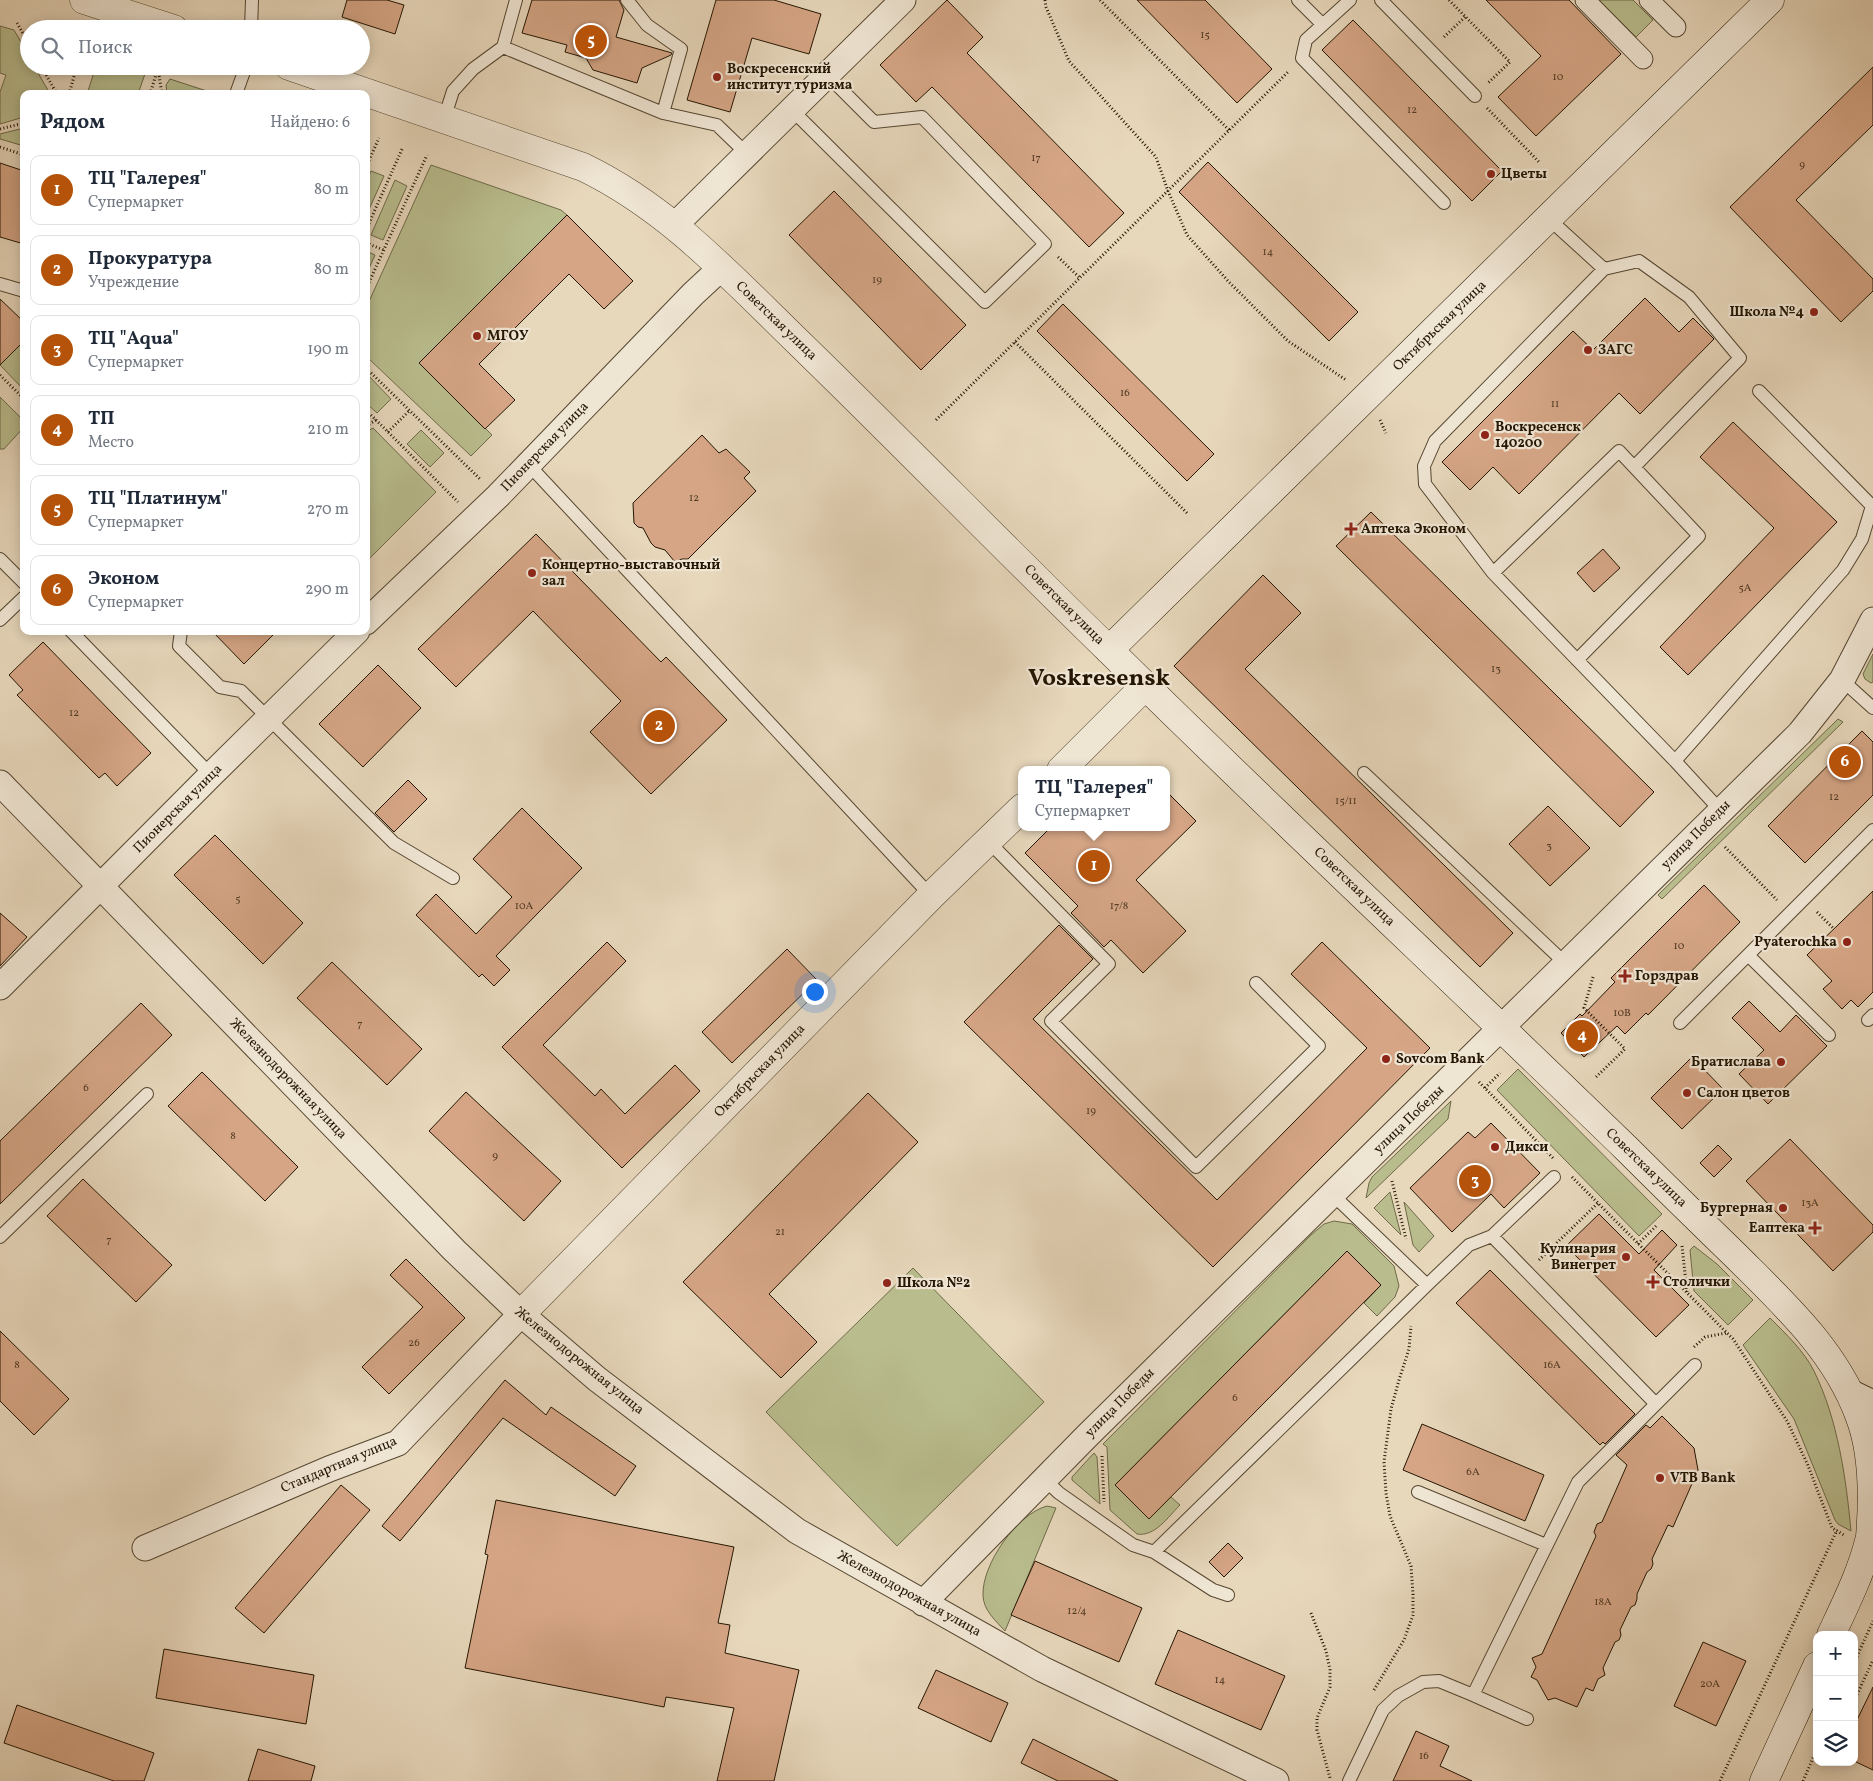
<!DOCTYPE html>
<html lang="ru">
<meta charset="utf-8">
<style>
body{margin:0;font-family:Vollkorn,serif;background:#f2f2f3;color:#1f2937}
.controls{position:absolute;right:15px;bottom:15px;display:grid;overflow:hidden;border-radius:10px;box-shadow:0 2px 12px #0003}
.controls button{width:45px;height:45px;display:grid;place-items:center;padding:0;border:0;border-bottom:1px solid #e0e1e3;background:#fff;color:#1f2937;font:25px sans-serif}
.you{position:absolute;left:814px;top:991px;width:18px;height:18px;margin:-12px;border:4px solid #fff;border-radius:50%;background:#1a73e8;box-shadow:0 0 0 8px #1a73e833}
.badge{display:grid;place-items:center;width:32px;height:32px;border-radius:50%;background:#b45309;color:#fff;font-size:16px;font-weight:700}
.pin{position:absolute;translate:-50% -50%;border:2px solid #fff;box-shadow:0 1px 5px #0006}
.popup{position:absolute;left:1018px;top:766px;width:152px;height:65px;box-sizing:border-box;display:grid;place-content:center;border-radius:10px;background:#fff;filter:drop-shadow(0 1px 4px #0005);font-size:16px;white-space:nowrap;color:#747a83}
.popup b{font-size:19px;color:#1f2937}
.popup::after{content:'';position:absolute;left:50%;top:100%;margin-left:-10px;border:10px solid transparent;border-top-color:#fff}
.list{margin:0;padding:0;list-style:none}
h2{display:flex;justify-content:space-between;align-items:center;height:65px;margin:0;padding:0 20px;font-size:21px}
h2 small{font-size:16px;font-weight:400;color:#747a83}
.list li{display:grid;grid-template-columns:32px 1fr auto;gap:15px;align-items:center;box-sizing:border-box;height:70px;margin:0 10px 10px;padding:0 10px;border:1px solid #e0e1e3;border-radius:10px}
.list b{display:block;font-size:19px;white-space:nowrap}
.list p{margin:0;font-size:16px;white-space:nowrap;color:#747a83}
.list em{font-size:16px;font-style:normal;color:#747a83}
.icon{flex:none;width:28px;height:28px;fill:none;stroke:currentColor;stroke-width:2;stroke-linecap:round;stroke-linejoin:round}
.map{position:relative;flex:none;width:1873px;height:1781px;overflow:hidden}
.search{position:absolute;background:#fff;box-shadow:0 2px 12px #0003;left:20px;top:20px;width:350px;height:55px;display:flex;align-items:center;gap:12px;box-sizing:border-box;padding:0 18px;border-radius:28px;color:#747a83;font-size:19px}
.panel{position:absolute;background:#fff;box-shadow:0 2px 12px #0003;left:20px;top:90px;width:350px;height:545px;border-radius:10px}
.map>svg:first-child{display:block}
.green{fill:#b9bd8e;stroke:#6e6a48}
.building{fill:#d5a585;stroke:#241602}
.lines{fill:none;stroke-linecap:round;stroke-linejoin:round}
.service-casing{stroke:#554630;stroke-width:14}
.pedestrian-casing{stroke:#554630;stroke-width:21}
.minor-casing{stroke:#554630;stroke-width:27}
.tertiary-casing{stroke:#554630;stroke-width:29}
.secondary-casing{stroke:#241602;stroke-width:29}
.path{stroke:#241602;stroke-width:3;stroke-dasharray:1 2.5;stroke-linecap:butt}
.service{stroke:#efe5d3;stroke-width:12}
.pedestrian{stroke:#efe5d3;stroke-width:19}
.minor{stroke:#efe5d3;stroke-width:25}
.tertiary{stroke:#efe5d3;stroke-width:28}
.secondary{stroke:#efe5d3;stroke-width:28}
.poi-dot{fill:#8f2418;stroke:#efe5d3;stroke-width:2}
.labels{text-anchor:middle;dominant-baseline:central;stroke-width:4.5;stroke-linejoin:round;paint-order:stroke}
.number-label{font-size:11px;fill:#503a23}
.poi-label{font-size:14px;font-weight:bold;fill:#241602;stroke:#efe5d3;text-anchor:start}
.street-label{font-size:14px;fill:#241602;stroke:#efe5d3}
.town-label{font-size:24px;font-weight:bold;fill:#241602;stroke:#efe5d3}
</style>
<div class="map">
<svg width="1873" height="1781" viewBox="0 0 1873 1781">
<rect width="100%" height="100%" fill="#e7d7bb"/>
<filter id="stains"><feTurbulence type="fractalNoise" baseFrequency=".004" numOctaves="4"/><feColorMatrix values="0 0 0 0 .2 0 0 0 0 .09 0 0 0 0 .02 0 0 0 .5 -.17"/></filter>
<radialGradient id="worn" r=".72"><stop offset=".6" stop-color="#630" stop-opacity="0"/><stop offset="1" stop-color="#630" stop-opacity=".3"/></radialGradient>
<!-- green -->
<path class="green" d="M1599 0H1633L1653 20 1636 37Z
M0 26 14 30 29 56V66H34L49 92 48 94H24V117L0 124V92L6 75 0 73Z
M96 66H130L146 71 138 94H87Z
M170 79 216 94H167L166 85Z
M24 128V146L0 139V134Z
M431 165 561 210 567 215 420 363 492 435 471 456 367 357C371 340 366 325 366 308Z
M371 171 384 176 366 216V182Z
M395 180 407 186 383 240 371 235Z
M366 251 375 255 366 275Z
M24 341V390L0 365Z
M369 376 391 399 377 413 366 403V379Z
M0 397 24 421V427L4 449H0Z
M373 428 436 492 366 562V432Z
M421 430 444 453 430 467 407 444Z
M1873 654V682L1871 683 1865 679 1863 674Z
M1838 719 1843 722 1662 899 1658 895Z
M1518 1069 1662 1214 1639 1236 1497 1090Z
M1451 1101 1448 1119 1366 1198 1369 1183 1372 1177Z
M1390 1192 1401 1235 1374 1208Z
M1404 1202 1434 1236 1419 1252 1413 1245Z
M1334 1221 1352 1224 1394 1266 1399 1286 1395 1297 1377 1316 1364 1303 1381 1285 1347 1251 1115 1485 1149 1519 1171 1497 1180 1505C1168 1517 1155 1537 1137 1534L1110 1510 1107 1447 1103 1444 1311 1235 1324 1224Z
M1694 1246 1717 1264 1753 1300 1728 1325 1694 1291 1690 1250Z
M913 1268 1044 1402 897 1546 766 1412Z
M1770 1318C1786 1334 1804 1351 1814 1371 1838 1420 1846 1478 1851 1531L1838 1524 1835 1520 1794 1419 1743 1345Z
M1094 1453 1097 1457 1100 1504 1072 1480V1477Z
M1047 1506 1056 1508 1005 1631C996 1621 983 1610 983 1595 982 1564 1017 1514 1047 1506Z"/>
<!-- building -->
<path class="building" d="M347 0H387L404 5 395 34 342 17Z
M532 0H619L624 10 616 37 672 53 671 55 642 68 637 83 593 70 586 58 565 52 567 45 522 33Z
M716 0H774L821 14 809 54 752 38 730 112 687 100Z
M947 0 983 37 967 53 1124 213 1089 247 932 87 916 102 880 65Z
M1137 0H1205L1272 69 1237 103Z
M1486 0H1569L1621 54 1536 136 1498 97 1541 56Z
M1353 20 1502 171 1472 201 1322 50Z
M1873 67V125L1796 200 1873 279V291L1841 322 1730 207Z
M1208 162 1358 312 1329 341 1179 192Z
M0 163 24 171V244L0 237Z
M834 191 966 325 921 370 789 235Z
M567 215 633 281 604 309 569 274 479 364 515 400 485 429 419 363Z
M1645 298 1679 332 1693 318 1714 339 1640 414 1619 393 1519 494 1493 467 1470 490 1442 462 1573 331 1593 350Z
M0 299 24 322V341L0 365Z
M1063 304 1214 454 1187 481 1037 331Z
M1733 422 1837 522 1688 675 1660 647 1774 528 1700 457Z
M702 435 719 453 726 449 750 472 744 478 756 491 688 559H682L675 562 665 550 655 547 651 543 643 528 638 527 634 523 633 503Z
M1371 512 1654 792 1620 827 1336 546Z
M536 534 661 662 666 657 727 720 651 794 590 732 621 701 533 611 456 687 418 649Z
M1603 549 1620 568 1594 592 1577 573Z
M1263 575 1301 613 1245 669 1513 933 1480 967 1174 666Z
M212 631H277L244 664Z
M43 642 151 753 117 786 105 773 99 778 17 695 23 690 9 675Z
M378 665 421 708 363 767 319 724Z
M1862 731 1873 742V795L1805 863 1768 826Z
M408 780 427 799 394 832 375 813Z
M1166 791 1196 821 1136 880 1186 931 1143 973 1111 940 1104 947 1071 913 1078 906 1025 853 1051 827H1166Z
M1548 806 1590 848 1550 886 1509 844Z
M522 808 582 868 496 956 510 970 494 986 482 974 479 977 416 915 436 894 476 934 512 897 473 859Z
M215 835 303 923 263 964 174 875Z
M1704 885 1740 922 1648 1015 1646 1013 1625 1034 1617 1026 1584 1057 1561 1033 1580 1014 1582 1016 1615 982 1611 978Z
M1873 891V992L1858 1007 1851 1000 1842 1009 1823 989 1832 981 1807 955Z
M0 913 27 937 0 966Z
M1059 925 1093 959 1033 1019 1217 1200 1367 1048 1291 974 1322 942 1430 1048 1213 1267 964 1022Z
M607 942 626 961 543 1045 595 1096 601 1089 625 1114 675 1065 700 1091 622 1168 502 1047Z
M787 949 817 980 732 1063 702 1032Z
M332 962 422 1049 387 1085 297 998Z
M1749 1001 1780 1032 1796 1015 1827 1046 1768 1104 1739 1074 1764 1050 1732 1018Z
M141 1003 172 1035 0 1204V1141Z
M1692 1057 1723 1089 1682 1129 1651 1098Z
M202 1072 298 1167 265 1201 168 1106Z
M466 1092 561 1181 524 1221 429 1131Z
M868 1093 918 1142 769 1294 817 1342 781 1378 683 1282Z
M1491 1123 1540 1173 1504 1208 1491 1194 1452 1232 1410 1188 1468 1132 1475 1138Z
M1790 1139 1873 1225V1232L1833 1271 1746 1181Z
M1718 1145 1732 1159 1714 1177 1700 1163Z
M83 1179 172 1265 136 1302 47 1216Z
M1599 1214 1639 1254 1662 1230 1677 1245 1654 1270 1689 1305 1656 1337 1566 1246Z
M1347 1251 1381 1285 1149 1519 1115 1485Z
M406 1259 465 1318 389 1394 362 1367 423 1307 390 1275Z
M1490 1270 1635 1414 1605 1444 1603 1442 1600 1445 1456 1303Z
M0 1331 69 1399 34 1435 0 1401Z
M505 1380 546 1415 551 1407 636 1466 615 1496 503 1418 400 1541 382 1526Z
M1662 1416 1694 1448 1698 1470 1673 1527 1668 1525 1652 1559 1653 1564 1651 1569 1647 1572 1637 1594V1599L1635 1605 1631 1607 1620 1630 1621 1635 1619 1640 1615 1642 1603 1668 1605 1675 1598 1679 1593 1691 1586 1688 1577 1707 1555 1698 1548 1700 1537 1680 1531 1677 1536 1667 1532 1658 1542 1654 1596 1536 1594 1532 1597 1524 1602 1522 1627 1465 1616 1455 1646 1425 1650 1428Z
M1422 1424 1544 1475 1525 1521 1403 1470Z
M341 1485 370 1510 264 1633 235 1608Z
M496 1500 734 1547 718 1623 730 1625 725 1653 799 1670 774 1781H717L734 1708 666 1697 664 1707 465 1668 488 1555 485 1554Z
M1228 1543 1243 1558 1224 1577 1209 1562Z
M1035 1561 1142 1608 1119 1662 1011 1615Z
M1178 1630 1285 1676 1261 1730 1155 1684Z
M1703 1642 1746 1661 1716 1726 1674 1706Z
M164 1649 314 1675 306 1724 156 1698Z
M936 1670 1008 1703 991 1742 918 1708Z
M1873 1687V1770L1854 1761V1726Z
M17 1705 154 1753 144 1781H114L4 1743Z
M1416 1731 1449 1746 1440 1766 1472 1781H1393Z
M1033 1739 1118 1781H1058L1021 1763Z
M258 1749 315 1766 311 1781H248Z"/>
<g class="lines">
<defs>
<path id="service" d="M627 0 647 25 681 49 663 113
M1298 0 1322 24
M1350 0 1306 40 1302 58 1444 203
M1381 0 1475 96
M251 29 252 0
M503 47 516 0
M236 94 246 66
M792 110 985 302 1045 244 922 117 874 122 827 75
M444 119 453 91 473 69 503 47 663 113 717 125 747 154
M1549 219 1604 269
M0 284 24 291
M528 464 931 896
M1634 467 1740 358 1689 297 1639 261 1604 269 1435 441 1424 466 1425 484 1493 573 1675 761 1721 811
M0 559 24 583
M1493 573 1619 451 1699 536 1577 660
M0 620 24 597
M71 631 211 775
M181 631 179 646 220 687 241 691 394 843 453 878
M1842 680 1873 708
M1675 761 1843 570 1862 539 1872 506 1759 391
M1364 773 1566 964
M988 841 1109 964 1051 1021 1196 1167 1319 1046 1256 983
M1748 955 1829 1035
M1868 1020 1873 1015
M1680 1023 1873 830
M1492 1236 1554 1177
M0 1237 147 1094
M1427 1285 1469 1245 1492 1236 1655 1403
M1045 1480 1059 1493 1133 1545 1154 1552 1427 1285 1332 1194
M1418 1492 1546 1545
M1154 1552 1213 1590 1228 1595
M1473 1695 1527 1719
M1349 1781 1383 1710 1398 1696 1423 1682 1439 1681 1473 1695 1578 1482 1695 1365"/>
<path id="pedestrian" d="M1585 0 1643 59
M1649 0 1676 27"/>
<path id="minor" d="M675 225 903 0
M366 622 498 496 693 294 721 268
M0 783 455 1251 521 1314 597 1379 797 1531 1042 1669 1276 1781
M0 987 211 775 357 631
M1850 1392 1873 1403
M145 1548 329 1469 398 1443 521 1314
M923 1603 1087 1436 1800 733 1842 680 1873 620"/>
<path id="tertiary" d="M84 0 174 29
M289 66 583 167C668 208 729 275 796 340 901 442 1004 548 1109 650
M1061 770 1145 686
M521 1314 931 896 1022 808"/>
<path id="secondary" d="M1770 0 1109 650C1280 819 1456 983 1628 1150 1664 1186 1700 1221 1736 1256 1783 1303 1835 1350 1859 1415 1873 1450 1873 1500 1870 1537 1862 1571 1846 1603 1831 1635
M1764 1781 1817 1666"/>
</defs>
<!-- service casing -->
<use href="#service" class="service-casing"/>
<!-- pedestrian casing -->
<use href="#pedestrian" class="pedestrian-casing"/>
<!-- minor casing -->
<use href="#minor" class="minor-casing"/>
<!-- tertiary casing -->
<use href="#tertiary" class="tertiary-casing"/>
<!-- secondary casing -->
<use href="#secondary" class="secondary-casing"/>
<!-- path -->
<path class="path" d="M1045 0 1046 7 1069 61 1156 157 1168 191 1187 235 1228 281 1288 341 1346 380
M1100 0 1229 130
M1449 0 1510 62 1488 83
M17 23 29 44
M1444 37 1465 17
M41 66 57 94
M158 69 162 94
M69 94 77 66
M150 94 158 68
M1487 108 1539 162
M0 129 24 123
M0 147 24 155
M366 167 379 138
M366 230 403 147
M366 243 384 250
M1058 257 1080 278
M366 289 427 155
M1015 342 1188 514
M366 368 481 480
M0 375 24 399
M366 410 458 502
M936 420 1289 71
M1380 420 1386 433
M366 426 376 420
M388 432 410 410
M1725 847 1777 900
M1817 912 1834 929
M1593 977 1584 1008 1625 1049 1596 1077
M1479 1082 1554 1159
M1485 1088 1500 1073
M1572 1177 1733 1339 1787 1421 1807 1463 1832 1528 1844 1535
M1392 1181 1406 1239
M1638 1244 1656 1226
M1682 1246 1687 1292
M1539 1260 1598 1203
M1694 1347 1705 1337 1726 1333
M1102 1456 1104 1502
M1311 1613 1326 1651 1330 1670V1687L1317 1718V1730L1330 1778
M1854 1663 1873 1621
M1374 1690 1404 1640 1413 1615V1594L1411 1566 1390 1516 1386 1493 1384 1462 1391 1409 1399 1380 1409 1349 1411 1326
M1854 1701 1873 1660
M1720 1781 1837 1530
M1803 1781 1817 1749"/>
<!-- service -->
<use href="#service" class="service"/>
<!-- pedestrian -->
<use href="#pedestrian" class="pedestrian"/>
<!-- minor -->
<use href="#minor" class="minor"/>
<!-- tertiary -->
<use href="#tertiary" class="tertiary"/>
<!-- secondary -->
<use href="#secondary" class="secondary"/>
</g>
<!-- markers -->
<g class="poi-dot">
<circle cx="717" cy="77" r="5"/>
<circle cx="1491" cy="174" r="5"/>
<circle cx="1814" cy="312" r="5"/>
<circle cx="477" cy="336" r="5"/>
<circle cx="1588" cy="350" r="5"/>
<circle cx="1485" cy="435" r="5"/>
<path d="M1348.5 521.5h5v5h5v5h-5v5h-5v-5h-5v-5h5z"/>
<circle cx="532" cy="573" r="5"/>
<circle cx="1847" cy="942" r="5"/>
<path d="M1622.5 968.5h5v5h5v5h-5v5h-5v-5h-5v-5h5z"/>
<circle cx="1386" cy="1059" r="5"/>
<circle cx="1781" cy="1062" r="5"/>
<circle cx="1687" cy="1093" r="5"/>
<circle cx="1495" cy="1147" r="5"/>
<circle cx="1783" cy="1208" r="5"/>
<path d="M1812.5 1220.5h5v5h5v5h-5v5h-5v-5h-5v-5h5z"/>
<circle cx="1626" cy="1257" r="5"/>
<path d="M1650.5 1274.5h5v5h5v5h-5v5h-5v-5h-5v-5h5z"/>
<circle cx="887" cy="1283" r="5"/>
<circle cx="1660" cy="1478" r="5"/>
</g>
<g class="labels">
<!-- number labels -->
<g class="number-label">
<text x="1205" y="35">15</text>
<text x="1558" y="77">10</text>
<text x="1412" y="110">12</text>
<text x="1036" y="158">17</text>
<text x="1802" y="165">9</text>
<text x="1268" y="252">14</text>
<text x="877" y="280">19</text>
<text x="1125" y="393">16</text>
<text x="1555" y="404">11</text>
<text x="694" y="498">12</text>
<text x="1745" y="588">5А</text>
<text x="1496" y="669">13</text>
<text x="74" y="713">12</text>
<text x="1834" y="797">12</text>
<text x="1346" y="801">15/11</text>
<text x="1549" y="846">3</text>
<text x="238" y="899">5</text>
<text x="524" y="906">10А</text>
<text x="1119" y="906">17/8</text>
<text x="1679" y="946">10</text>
<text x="1622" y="1013">10В</text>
<text x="360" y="1024">7</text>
<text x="86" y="1088">6</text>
<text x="1091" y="1111">19</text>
<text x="233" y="1136">8</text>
<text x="495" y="1156">9</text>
<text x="1810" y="1203">13А</text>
<text x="780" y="1232">21</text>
<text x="109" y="1240">7</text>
<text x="414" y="1343">26</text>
<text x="17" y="1365">8</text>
<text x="1552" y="1365">16А</text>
<text x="1235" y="1398">6</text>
<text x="1473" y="1472">6А</text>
<text x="1603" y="1602">18А</text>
<text x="1077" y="1611">12/4</text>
<text x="1220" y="1680">14</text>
<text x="1710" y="1684">20А</text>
<text x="1424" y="1756">16</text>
</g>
<!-- poi labels -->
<g class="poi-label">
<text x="727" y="69">Воскресенский<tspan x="727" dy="16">институт туризма</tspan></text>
<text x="1501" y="174">Цветы</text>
<text x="1804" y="312" text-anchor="end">Школа №4</text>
<text x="487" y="336">МГОУ</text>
<text x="1598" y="350">ЗАГС</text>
<text x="1495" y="427">Воскресенск<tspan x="1495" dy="16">140200</tspan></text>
<text x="1361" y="529">Аптека Эконом</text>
<text x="542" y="565">Концертно-выставочный<tspan x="542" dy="16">зал</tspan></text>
<text x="1837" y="942" text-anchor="end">Pyaterochka</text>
<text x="1635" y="976">Горздрав</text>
<text x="1396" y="1059">Sovcom Bank</text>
<text x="1771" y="1062" text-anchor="end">Братислава</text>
<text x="1697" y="1093">Салон цветов</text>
<text x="1505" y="1147">Дикси</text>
<text x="1773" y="1208" text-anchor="end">Бургерная</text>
<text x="1805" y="1228" text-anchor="end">Еаптека</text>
<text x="1616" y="1249" text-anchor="end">Кулинария<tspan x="1616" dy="16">Винегрет</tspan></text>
<text x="1663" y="1282">Столички</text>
<text x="897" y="1283">Школа №2</text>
<text x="1670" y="1478">VTB Bank</text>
</g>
<!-- street labels -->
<g class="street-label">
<text transform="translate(776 321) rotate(44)">Советская улица</text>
<text transform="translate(1440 326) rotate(-44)">Октябрьская улица</text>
<text transform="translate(545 447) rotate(-46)">Пионерская улица</text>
<text transform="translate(1064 605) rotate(45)">Советская улица</text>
<text transform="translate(178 809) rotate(-45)">Пионерская улица</text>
<text transform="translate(1696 835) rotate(-45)">улица Победы</text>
<text transform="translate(1354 887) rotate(44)">Советская улица</text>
<text transform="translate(760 1071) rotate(-46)">Октябрьская улица</text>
<text transform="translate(288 1079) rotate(46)">Железнодорожная улица</text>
<text transform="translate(1409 1120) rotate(-44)">улица Победы</text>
<text transform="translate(1646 1168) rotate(44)">Советская улица</text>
<text transform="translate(579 1361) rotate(39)">Железнодорожная улица</text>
<text transform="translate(1120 1403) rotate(-45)">улица Победы</text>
<text transform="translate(339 1465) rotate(-23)">Стандартная улица</text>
<text transform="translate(909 1594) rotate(29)">Железнодорожная улица</text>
</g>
<!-- town labels -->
<g class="town-label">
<text x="1099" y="679">Voskresensk</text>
</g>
</g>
<rect width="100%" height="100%" filter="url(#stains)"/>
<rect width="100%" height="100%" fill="url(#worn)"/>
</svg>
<div class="controls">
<button>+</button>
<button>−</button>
<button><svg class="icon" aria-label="layers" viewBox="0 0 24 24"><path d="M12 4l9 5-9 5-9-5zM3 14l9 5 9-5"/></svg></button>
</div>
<div class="you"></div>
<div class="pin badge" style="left:1094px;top:866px">1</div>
<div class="popup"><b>ТЦ &quot;Галерея&quot;</b>Супермаркет</div>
<div class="pin badge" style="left:659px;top:726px">2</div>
<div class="pin badge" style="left:1475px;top:1181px">3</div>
<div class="pin badge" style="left:1582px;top:1036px">4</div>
<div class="pin badge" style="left:591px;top:41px">5</div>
<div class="pin badge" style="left:1845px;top:762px">6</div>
<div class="search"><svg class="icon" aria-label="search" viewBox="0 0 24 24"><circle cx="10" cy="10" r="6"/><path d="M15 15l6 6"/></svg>Поиск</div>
<section class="panel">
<h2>Рядом<small>Найдено: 6</small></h2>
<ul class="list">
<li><span class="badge">1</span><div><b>ТЦ &quot;Галерея&quot;</b><p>Супермаркет</p></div><em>80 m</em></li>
<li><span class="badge">2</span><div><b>Прокуратура</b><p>Учреждение</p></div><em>80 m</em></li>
<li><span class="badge">3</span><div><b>ТЦ &quot;Aqua&quot;</b><p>Супермаркет</p></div><em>190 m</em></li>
<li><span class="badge">4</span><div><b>ТП</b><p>Место</p></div><em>210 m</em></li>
<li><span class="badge">5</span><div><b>ТЦ &quot;Платинум&quot;</b><p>Супермаркет</p></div><em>270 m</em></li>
<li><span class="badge">6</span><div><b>Эконом</b><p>Супермаркет</p></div><em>290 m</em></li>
</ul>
</section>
</div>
